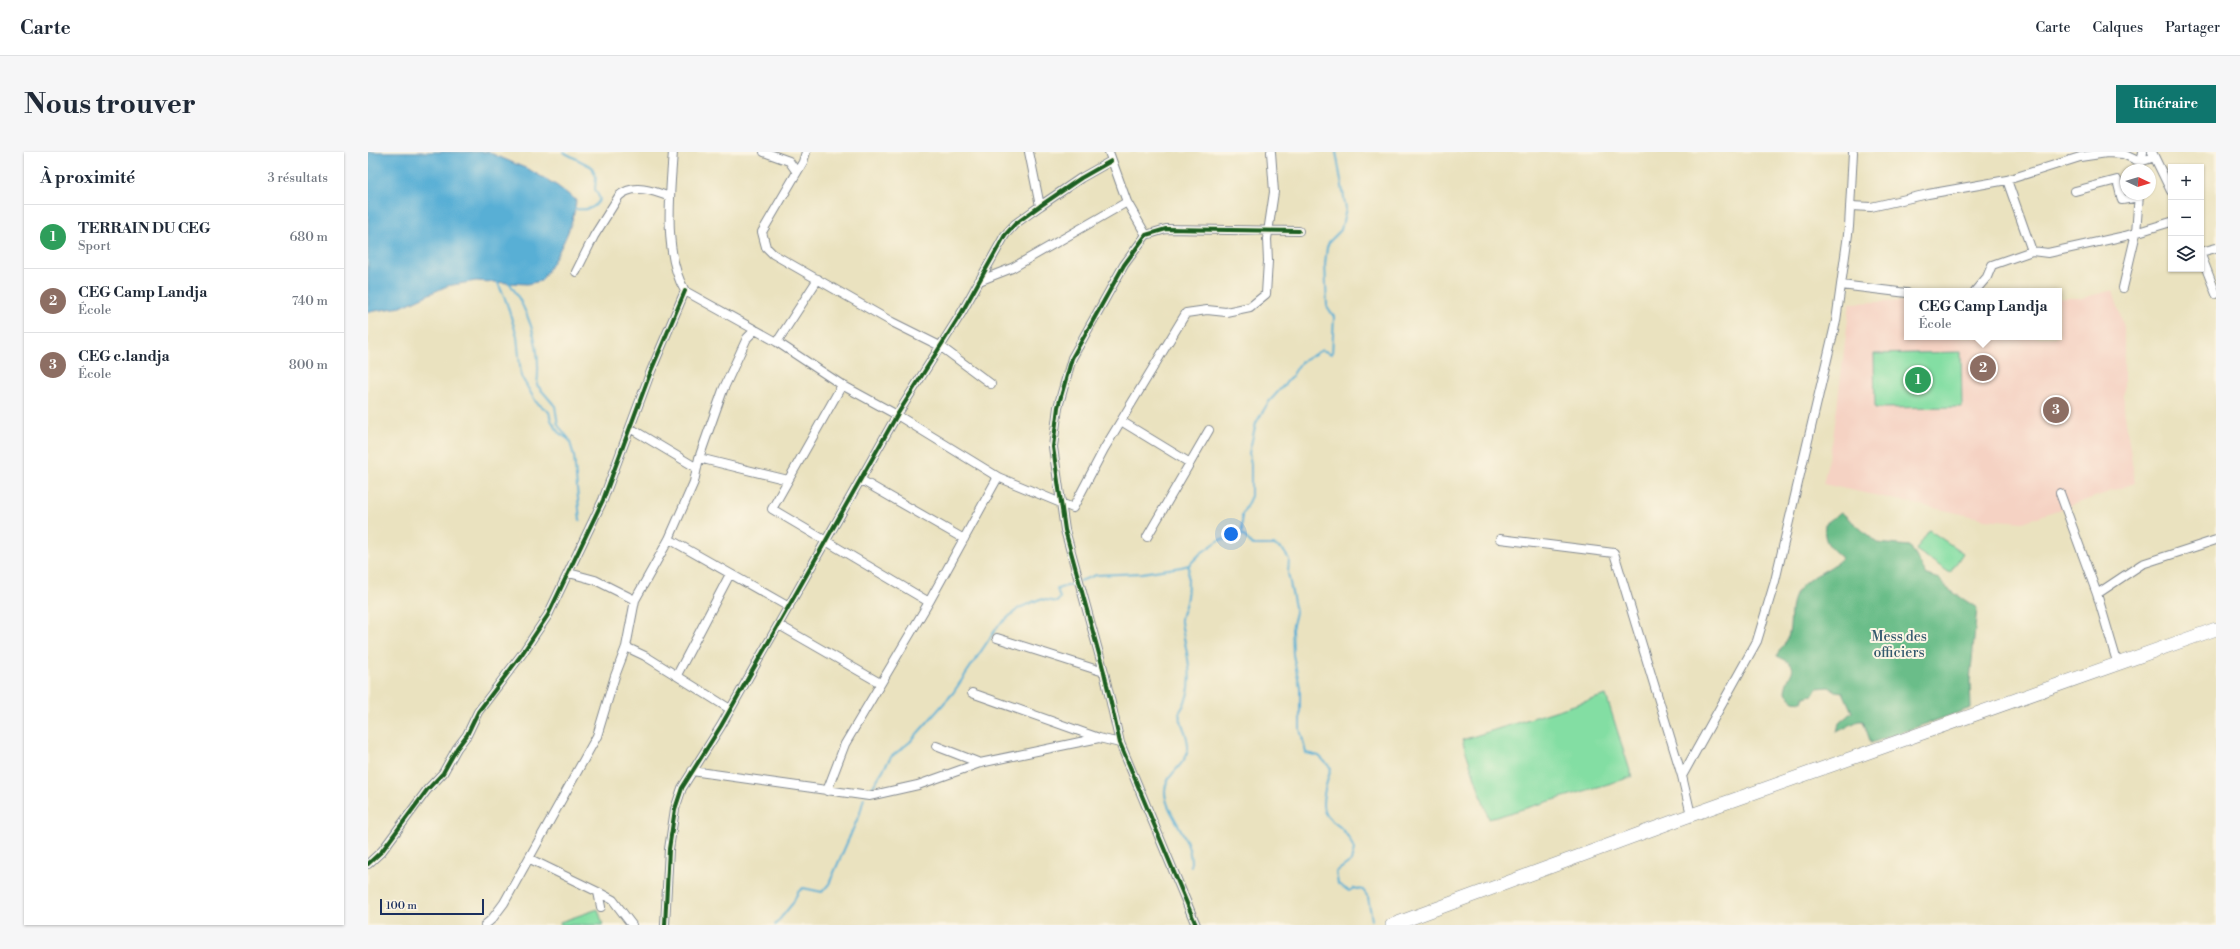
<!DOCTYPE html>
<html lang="fr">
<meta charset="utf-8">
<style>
body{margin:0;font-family:"Libre Bodoni",serif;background:#f6f6f7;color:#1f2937}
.controls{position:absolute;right:12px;top:12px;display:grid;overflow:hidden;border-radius:0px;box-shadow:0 1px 3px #0004}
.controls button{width:36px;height:36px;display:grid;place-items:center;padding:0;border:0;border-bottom:1px solid #e0e1e3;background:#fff;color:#1f2937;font:20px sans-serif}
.compass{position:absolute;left:1752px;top:12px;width:36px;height:36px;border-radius:50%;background:#fff;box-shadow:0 1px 3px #0004;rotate:94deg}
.scale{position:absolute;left:12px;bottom:10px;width:104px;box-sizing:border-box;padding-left:4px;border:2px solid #1b2f5e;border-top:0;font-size:11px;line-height:14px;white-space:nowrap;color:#1b2f5e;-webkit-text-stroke:3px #fcf5e5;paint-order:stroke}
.you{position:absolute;left:863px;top:382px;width:14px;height:14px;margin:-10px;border:3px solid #fff;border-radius:50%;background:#1a73e8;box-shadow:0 0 0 6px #1a73e833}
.badge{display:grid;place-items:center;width:26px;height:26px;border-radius:50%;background:#0f766e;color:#fff;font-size:13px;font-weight:700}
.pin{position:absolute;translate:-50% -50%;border:2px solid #fff;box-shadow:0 1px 4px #0006}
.popup{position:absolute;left:1536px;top:136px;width:158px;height:52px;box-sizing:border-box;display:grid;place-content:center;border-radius:0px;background:#fff;filter:drop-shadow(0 1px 3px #0005);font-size:13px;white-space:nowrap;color:#747a83}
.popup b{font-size:15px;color:#1f2937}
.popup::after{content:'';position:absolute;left:50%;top:100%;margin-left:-8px;border:8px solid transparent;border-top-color:#fff}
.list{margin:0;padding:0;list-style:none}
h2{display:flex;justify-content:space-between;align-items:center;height:52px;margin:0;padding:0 16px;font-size:17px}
h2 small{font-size:13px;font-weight:400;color:#747a83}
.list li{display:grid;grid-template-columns:26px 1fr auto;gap:12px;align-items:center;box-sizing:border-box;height:64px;padding:0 16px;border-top:1px solid #e0e1e3}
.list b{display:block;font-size:15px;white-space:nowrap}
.list p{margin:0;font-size:13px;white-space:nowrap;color:#747a83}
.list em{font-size:13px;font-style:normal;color:#747a83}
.icon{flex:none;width:22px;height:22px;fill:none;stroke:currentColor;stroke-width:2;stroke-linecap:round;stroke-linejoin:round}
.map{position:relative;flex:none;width:1848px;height:773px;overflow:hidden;border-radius:0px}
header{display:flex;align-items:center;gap:24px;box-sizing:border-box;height:56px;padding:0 20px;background:#fff;border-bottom:1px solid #e0e1e3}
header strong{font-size:19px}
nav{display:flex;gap:22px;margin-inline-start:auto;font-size:14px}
.intro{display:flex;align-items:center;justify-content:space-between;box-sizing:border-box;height:96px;padding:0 24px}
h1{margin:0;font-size:28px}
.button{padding:10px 18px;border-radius:0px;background:#0f766e;color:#fff;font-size:14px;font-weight:700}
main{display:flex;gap:24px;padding:0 24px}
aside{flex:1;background:#fff;border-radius:0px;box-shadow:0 1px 3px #0004}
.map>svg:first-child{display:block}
.built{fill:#f5d2c3}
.green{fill:#83dea3;stroke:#4f8680}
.forest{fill:#6abd89;stroke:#427674}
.water{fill:#59afd5;stroke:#3a6f9a}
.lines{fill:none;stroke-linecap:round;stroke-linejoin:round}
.stream{stroke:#59afd5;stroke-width:2}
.minor-casing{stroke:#82888e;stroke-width:10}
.trunk-casing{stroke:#82888e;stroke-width:14}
.minor{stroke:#fff;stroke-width:8}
.trunk{stroke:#fff;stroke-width:13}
.cycleway-casing{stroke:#fcf5e5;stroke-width:6}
.cycleway{stroke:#1b5e20;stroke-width:4}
.labels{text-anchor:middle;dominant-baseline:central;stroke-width:4;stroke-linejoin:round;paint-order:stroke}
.park-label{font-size:14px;fill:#355b6f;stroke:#fcf5e5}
</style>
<header>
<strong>Carte</strong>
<nav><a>Carte</a><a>Calques</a><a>Partager</a></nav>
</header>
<div class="intro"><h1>Nous trouver</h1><a class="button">Itinéraire</a></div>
<main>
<aside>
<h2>À proximité<small>3 résultats</small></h2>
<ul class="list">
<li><span class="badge" style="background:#2e9e5b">1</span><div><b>TERRAIN DU CEG</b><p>Sport</p></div><em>680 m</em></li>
<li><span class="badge" style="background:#8d6e63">2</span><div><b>CEG Camp Landja</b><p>École</p></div><em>740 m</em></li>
<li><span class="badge" style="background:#8d6e63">3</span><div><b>CEG c.landja</b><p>École</p></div><em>800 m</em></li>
</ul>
</aside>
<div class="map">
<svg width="1848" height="773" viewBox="0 0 1848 773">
<rect width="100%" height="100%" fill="#fcf5e5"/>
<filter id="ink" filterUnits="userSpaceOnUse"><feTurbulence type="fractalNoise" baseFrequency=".025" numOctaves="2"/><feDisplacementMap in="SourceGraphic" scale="8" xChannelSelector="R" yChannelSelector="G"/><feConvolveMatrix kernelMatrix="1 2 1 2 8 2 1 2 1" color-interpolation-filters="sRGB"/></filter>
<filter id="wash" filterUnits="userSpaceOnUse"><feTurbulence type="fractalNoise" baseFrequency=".012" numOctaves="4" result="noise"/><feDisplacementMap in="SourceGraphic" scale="16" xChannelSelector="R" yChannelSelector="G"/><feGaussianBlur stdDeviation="0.9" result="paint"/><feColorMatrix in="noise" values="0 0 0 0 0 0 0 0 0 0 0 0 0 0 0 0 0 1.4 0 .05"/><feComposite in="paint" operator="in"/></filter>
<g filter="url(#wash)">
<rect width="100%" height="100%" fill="#eae2bf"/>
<!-- built -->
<path class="built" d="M1745 138 1756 175V256L1767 331 1655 370 1617 367 1455 332 1465 287 1482 151 1539 149V185H1691V146H1714Z"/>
<!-- green -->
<path class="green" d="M1593 200 1594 255 1507 256 1506 202Z
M1561 378 1595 401 1582 421 1548 398Z
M1238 543 1264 625 1121 667 1094 588Z
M230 757 235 773H193L192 770Z"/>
<!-- forest -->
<path class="forest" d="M1473 360 1509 391 1542 394 1559 423 1571 427 1580 437 1609 456 1602 529 1603 556 1503 591 1495 569H1490L1469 580 1471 571 1484 560 1475 540 1467 539 1461 535 1449 536 1445 543 1436 545 1434 550 1426 549 1417 541C1418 519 1438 517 1409 504 1411 496 1418 493 1420 485 1425 469 1419 451 1431 437 1442 423 1462 419 1474 406 1461 394 1455 391 1457 372Z"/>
<!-- water -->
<path class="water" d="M0 0H120L162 18 188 33 208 48C206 76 188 106 173 129L159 132 108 129 79 134 33 155 0 160Z"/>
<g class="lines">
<!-- stream -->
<path class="stream" d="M195 0 224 15 228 25 227 37 232 47C226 58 218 58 207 57
M968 0 978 57 973 78 961 90 959 95 957 112 959 154 966 165 964 202 954 198 933 210 924 224 900 251 888 271 881 301 883 312V344L874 363V382L885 393H906L915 398 921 407 920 421 928 460 924 477 925 503 932 535V577L938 601 951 604 963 616C960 628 955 639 955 652 955 665 965 669 973 676 979 682 983 689 986 697L983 709 968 720 970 732 981 739 986 736 995 738 1000 745 1004 768
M129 129 138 149 149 184 153 224 168 250 181 260 183 268 191 281 200 287
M141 130C161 160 174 196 169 233L187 254 190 273 201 287 206 304 212 368
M821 413C819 425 821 438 818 450 817 456 812 464 813 470 818 501 831 533 811 561 813 574 821 583 820 597 818 614 797 622 797 639 797 663 824 681 823 714
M712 429 728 423 774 421 813 415 821 413 833 401 853 387 867 388 874 382
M498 642 504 636 523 605 542 590 585 541 630 474 651 456 672 447 689 450 692 446 689 437 708 431
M407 773 425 751 430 740 435 736 454 740 461 732 492 661 496 646"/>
</g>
</g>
<g filter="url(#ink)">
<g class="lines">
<defs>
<path id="minor" d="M305 0C302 42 295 102 317 139L409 190 474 233 404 357 561 450
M396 0 421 9 428 19
M438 0 435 10 394 80 398 95 405 102 524 170 572 194 623 232
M661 0 672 54
M741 0 759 50 778 83
M1784 0 1803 39
M1772 18 1775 0
M1639 28 1664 99
M1707 39 1749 28 1754 48 1771 45
M1482 54 1503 55 1560 42 1639 28 1712 5 1739 1 1755 2 1772 10 1786 5
M1833 100 1848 96
M1833 103 1848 142
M208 120 226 84 251 44C265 31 286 39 302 45
M611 129 644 116 759 50
M1473 133 1539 141
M1755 136 1768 81 1771 42
M1607 139 1619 125 1624 113 1664 99 1680 101 1757 84 1803 70
M409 190 450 127
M474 233 529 263 630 325 705 356 736 297 818 161 839 158 858 160 882 155 898 142 900 109 899 87 906 40 903 0
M753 269 822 311
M262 276 329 316
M331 306 420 328
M493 328 596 387
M1692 341 1729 442 1750 513
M779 385 841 278
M301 387 421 455
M1132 387 1246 401 1314 624 1323 663
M201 421 227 428 267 448
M1729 442 1774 412 1848 388
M411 473 512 531
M629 486 736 520
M258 495 277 504 362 557
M309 523 362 422
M604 541 731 586 752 591
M568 594 612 611
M324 619 501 644 550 633 612 611 731 586
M1314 624 1389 489 1407 429 1468 169 1481 75 1485 0
M459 639 477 592 561 450 630 325
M162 707 230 740 233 755
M0 712 14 699 59 638 75 621 89 596 99 583 110 560 154 502 180 463 235 348 283 219 317 139
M230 740 245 748 264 773
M117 773 124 767 136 751 229 584 247 524 258 495 267 448 301 387 326 330 331 306 355 238 379 186 387 178
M297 773 301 697 307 657 314 636 353 574 529 263 594 160 637 83 647 72 672 54 713 26 743 9
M828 773 752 591 736 520 697 378 685 295 690 255 704 206 756 113 778 83 798 77 931 79"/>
<path id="trunk" d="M1024 773 1323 663 1848 477"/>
</defs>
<!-- minor casing -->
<use href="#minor" class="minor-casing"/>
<!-- trunk casing -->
<use href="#trunk" class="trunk-casing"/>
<!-- minor -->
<use href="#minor" class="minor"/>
<!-- trunk -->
<use href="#trunk" class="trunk"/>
<defs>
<path id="cycleway" d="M0 712 14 699 59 638 75 621 89 596 99 583 110 560 154 502 180 463 235 348 283 219 317 139
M297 773 301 697 307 657 314 636 353 574 529 263 594 160 637 83 647 72 672 54 713 26 743 9
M828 773 752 591 736 520 697 378 685 295 690 255 704 206 756 113 778 83 798 77 931 79"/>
</defs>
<!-- cycleway casing -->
<use href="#cycleway" class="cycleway-casing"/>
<!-- cycleway -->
<use href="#cycleway" class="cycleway"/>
</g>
</g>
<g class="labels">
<!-- park labels -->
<g class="park-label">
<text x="1531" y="485">Mess des<tspan x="1531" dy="16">officiers</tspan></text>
</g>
</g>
</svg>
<div class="controls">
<button>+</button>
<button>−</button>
<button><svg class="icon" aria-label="layers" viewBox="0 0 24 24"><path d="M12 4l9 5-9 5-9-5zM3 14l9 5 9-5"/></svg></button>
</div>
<svg class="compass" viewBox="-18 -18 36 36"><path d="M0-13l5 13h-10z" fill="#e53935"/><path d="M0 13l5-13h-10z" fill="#747a83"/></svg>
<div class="scale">100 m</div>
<div class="you"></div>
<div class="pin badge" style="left:1550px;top:228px;background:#2e9e5b">1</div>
<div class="pin badge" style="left:1615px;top:216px;background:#8d6e63">2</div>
<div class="popup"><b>CEG Camp Landja</b>École</div>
<div class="pin badge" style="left:1688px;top:258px;background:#8d6e63">3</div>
</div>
</main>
